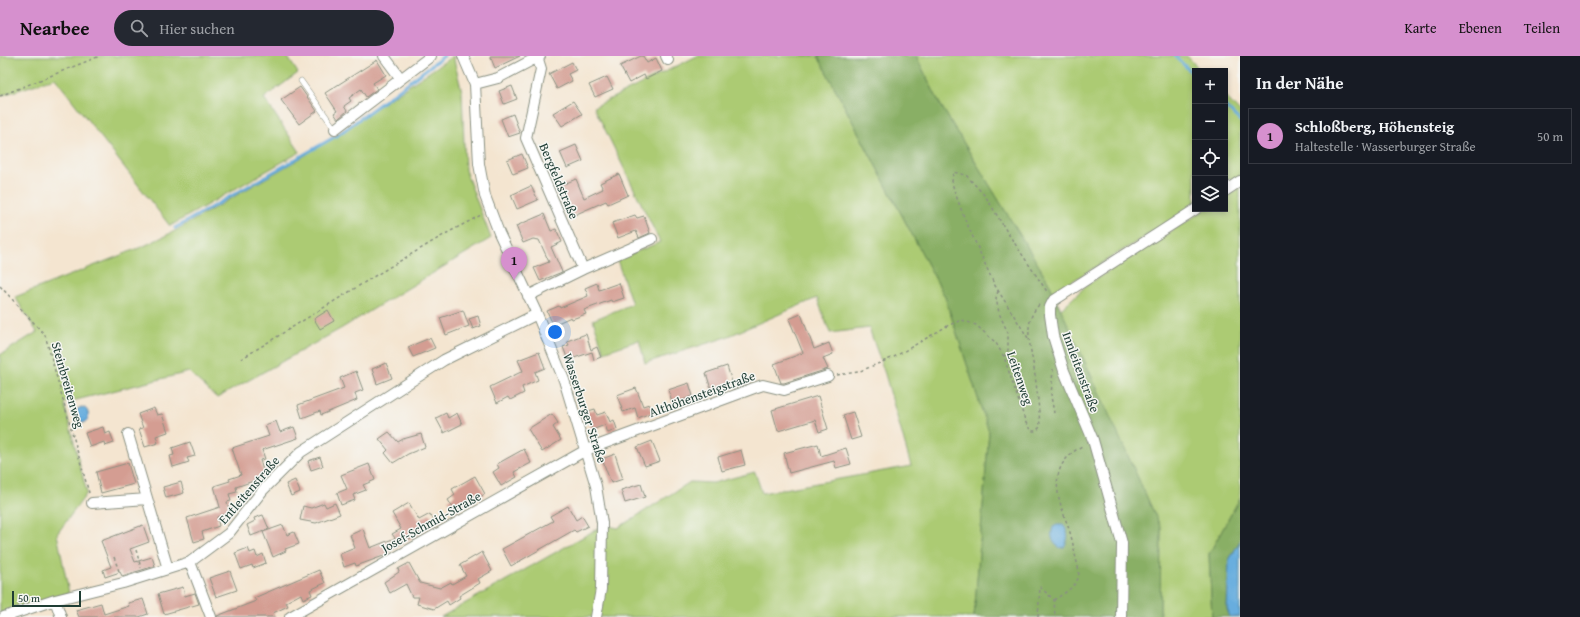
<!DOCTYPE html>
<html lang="de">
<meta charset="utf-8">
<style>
body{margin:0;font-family:"Gentium Book Plus",serif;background:#242831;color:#f1f3f6}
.controls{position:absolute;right:12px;top:12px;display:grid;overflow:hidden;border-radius:0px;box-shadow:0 2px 6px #0003}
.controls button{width:36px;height:36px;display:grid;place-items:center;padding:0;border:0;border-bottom:1px solid #363941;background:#171b24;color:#f1f3f6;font:20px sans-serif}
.scale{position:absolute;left:12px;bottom:10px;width:69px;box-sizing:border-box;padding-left:4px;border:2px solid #1f3d34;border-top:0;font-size:11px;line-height:14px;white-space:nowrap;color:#1f3d34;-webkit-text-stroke:3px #f6f6f2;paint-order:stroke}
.you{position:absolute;left:555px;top:276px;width:14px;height:14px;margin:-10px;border:3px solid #fff;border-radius:50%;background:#1a73e8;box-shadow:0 0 0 6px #1a73e833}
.badge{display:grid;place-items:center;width:26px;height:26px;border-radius:50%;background:#d690ce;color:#111;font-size:13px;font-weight:700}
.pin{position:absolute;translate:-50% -33px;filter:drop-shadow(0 1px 2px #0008)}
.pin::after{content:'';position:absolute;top:21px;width:14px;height:12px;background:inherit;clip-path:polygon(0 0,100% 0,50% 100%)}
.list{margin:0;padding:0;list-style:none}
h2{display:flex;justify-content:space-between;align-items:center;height:52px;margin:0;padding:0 16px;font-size:17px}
h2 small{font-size:13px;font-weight:400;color:#9ea1a6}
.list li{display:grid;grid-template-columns:26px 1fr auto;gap:12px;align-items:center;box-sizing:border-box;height:56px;margin:0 8px 8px;padding:0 8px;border:1px solid #363941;border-radius:0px}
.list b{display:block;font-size:15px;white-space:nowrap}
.list p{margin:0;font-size:13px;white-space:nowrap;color:#9ea1a6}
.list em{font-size:13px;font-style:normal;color:#9ea1a6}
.icon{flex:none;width:22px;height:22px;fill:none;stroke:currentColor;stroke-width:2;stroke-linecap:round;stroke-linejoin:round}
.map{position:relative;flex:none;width:1240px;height:561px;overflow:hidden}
header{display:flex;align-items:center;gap:24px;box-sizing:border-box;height:56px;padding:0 20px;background:#d690ce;color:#111}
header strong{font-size:19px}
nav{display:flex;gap:22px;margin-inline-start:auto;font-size:14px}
.search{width:280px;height:36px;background:#242831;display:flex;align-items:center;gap:10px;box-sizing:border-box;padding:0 14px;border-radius:22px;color:#9ea1a6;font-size:15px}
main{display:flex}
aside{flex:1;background:#171b24}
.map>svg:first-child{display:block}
.green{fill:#accb73;stroke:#668454}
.forest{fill:#89af65;stroke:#54764c}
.water{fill:#68adde;stroke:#447589}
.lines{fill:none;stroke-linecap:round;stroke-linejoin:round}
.stream{stroke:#68adde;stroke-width:3}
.building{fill:#d49d92}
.lane-casing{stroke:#8a9182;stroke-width:6}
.street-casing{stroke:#8a9182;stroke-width:12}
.path{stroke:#8a9182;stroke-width:1.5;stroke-dasharray:3 3;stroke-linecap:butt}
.lane{stroke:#fff;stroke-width:5}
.street{stroke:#fff;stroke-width:10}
.labels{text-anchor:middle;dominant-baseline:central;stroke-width:3;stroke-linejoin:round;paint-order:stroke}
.street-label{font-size:13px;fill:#1f3d34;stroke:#f6f6f2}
</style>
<header>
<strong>Nearbee</strong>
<div class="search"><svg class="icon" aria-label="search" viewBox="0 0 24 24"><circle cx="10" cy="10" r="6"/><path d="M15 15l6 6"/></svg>Hier suchen</div>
<nav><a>Karte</a><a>Ebenen</a><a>Teilen</a></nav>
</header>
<main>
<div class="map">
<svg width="1240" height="561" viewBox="0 0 1240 561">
<rect width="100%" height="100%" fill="#f6f6f2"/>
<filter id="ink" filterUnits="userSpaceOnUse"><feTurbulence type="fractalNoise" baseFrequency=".025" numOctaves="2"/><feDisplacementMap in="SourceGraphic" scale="8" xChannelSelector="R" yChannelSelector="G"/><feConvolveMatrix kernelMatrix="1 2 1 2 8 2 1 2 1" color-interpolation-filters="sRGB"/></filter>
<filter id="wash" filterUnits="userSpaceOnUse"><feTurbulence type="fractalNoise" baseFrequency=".012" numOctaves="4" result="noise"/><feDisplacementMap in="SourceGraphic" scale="16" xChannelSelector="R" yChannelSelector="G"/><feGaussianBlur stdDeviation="0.9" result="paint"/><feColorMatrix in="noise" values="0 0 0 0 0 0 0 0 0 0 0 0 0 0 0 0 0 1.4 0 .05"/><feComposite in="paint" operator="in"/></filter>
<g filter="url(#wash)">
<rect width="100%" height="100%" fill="#f4e5d0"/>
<!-- green -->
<path class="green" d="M0 0H287L298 17 264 42 300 96 170 170 55 22 0 40Z
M453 0 462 36 465 114 491 182 342 272 217 342 189 316 64 347 87 437 57 478 69 537 0 557V299L37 276 15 241 144 190 173 176 304 100Z
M697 0H818L945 241 989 376 974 561H441L604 469 618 472 690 426 713 427 755 416 762 437 911 410 885 318 869 272 830 277 817 242 724 282 645 307 639 284 604 296 593 264 632 248 617 204 660 186 594 51Z
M916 0H1187L1201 15H1195V150L1053 237 1048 225 940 48Z
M1225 40 1240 56V122L1225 132Z
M1240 132V442L1209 498 1212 561H1160L1161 472 1060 254 1087 229 1206 153H1225V141Z"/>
<!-- forest -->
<path class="forest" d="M818 0H916L940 48 1048 225 1161 472 1160 561H974L989 376 945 241Z
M1240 442V485L1229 504 1227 553 1230 561H1212L1209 498Z"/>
<!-- water -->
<path class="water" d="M81 351C88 351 90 359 87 365L84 367 78 364 76 354Z
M1057 469H1063C1069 476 1069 483 1064 491L1060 492C1052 487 1050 480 1053 471Z
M1240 485V561H1230L1227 553 1229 504Z"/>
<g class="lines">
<!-- stream -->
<path class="stream" d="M1175 0 1195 20
M1225 50 1240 65
M175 172 338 79 444 0"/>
</g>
<g id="blocks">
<!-- building -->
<path class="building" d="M490 0H520L495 12Z
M641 0H643L647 7 656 2 662 15 646 23 644 19 629 27 620 10Z
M377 4 386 19 373 27 377 33 366 41 361 33 349 42 351 45 344 50 347 55 338 63 334 57 337 55 325 37Z
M572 6 576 14 568 18 572 25 557 33 549 18Z
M607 21 613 33 595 41 589 29Z
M512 30 517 43 504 48 499 35Z
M300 31 317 55 299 68 281 44Z
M573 45 582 58 562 70 553 57Z
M513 58 520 77 508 81 501 63Z
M576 89 583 105 567 112 560 96Z
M522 98 528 112 513 118 507 104Z
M619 118 628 139 608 148 606 145 572 160 559 130 576 123 584 142 603 133 600 127Z
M531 130 538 144 517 153 511 139Z
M544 158 551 175 556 173 562 186 551 191 562 216 540 225 534 212 549 206 539 184 533 183 523 187 516 170Z
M635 159 637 162 644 160 650 177 639 182 636 175 618 182 612 167Z
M597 227 599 234 619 227 624 242 612 246 611 244 584 254 586 258 572 263 571 261 553 269 547 255 559 250 560 252 588 240 585 232Z
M328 254 334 265 320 273 314 263Z
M463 254 469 270 446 279 440 262Z
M801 258 814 293 829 287 833 298 823 302 828 313 784 327H781L774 308 803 297 789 263Z
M478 260 481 270 473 273 469 263Z
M586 278 591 294 597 291 601 301 594 304 592 296 568 304 563 291 569 289 567 285Z
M430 282 435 292 413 301 408 291Z
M539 296 545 312 535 316 538 324 522 331 524 337 510 344 508 341 497 347 490 331 523 315 518 304Z
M386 307 392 322 377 328 372 313Z
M727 310 732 326 711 333 706 317Z
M356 315 363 334 355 337 357 344 321 359 320 355 302 362 298 349 344 332 340 322Z
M689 327 693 340 673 348 668 334Z
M636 332 643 350 649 348 653 356 638 362 635 352 623 356 617 339Z
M818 340 828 373 819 376 815 364 778 375 772 354Z
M154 352 157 359 162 358 168 376 156 380 158 387 145 391 139 373 143 372 138 358Z
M595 353 597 359 606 356 610 366 614 364 617 373 608 377 605 369 592 374 585 356Z
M853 356 861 381 851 384 843 359Z
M446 357 448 362 457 357 462 368 444 377 436 362Z
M552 358 558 367 553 371 561 384 542 396 528 373Z
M276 365 280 376 294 371 298 382 262 394 265 403 260 404 265 421 236 431 237 436 229 438 231 445 227 446 230 457 217 461 219 470 202 476 204 483 194 486 187 462 220 451 214 430 230 425 229 423 241 419 232 392 269 380 265 369Z
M103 371 105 378 110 376 114 387 105 390 104 386 90 391 85 377Z
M389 376 398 386 403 383 421 378 425 391 408 398 393 407 385 397 388 394 379 383Z
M652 385 660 405 645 410 637 391Z
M190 386 195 400 187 402 189 406 173 411 170 400 174 399 172 392Z
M818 388 821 400 846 392 851 408 836 412 834 405 789 417 784 397Z
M524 393 531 407 514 416 517 421 501 430 493 416 499 412 497 408Z
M741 394 745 409 722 415 718 401Z
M615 398 623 423 611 427 602 403Z
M320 401 323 410 311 414 308 405Z
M128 407 134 428 101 437 96 416Z
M369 408 375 424 363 429 366 434 353 439 355 444 341 449 337 437 347 433 341 419Z
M475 420 485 438 455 455 448 444 455 439 452 433Z
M295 424 300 436 291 440 286 428Z
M181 426 184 437 166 442 163 431Z
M641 428 645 441 625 447 621 434Z
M324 447 326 451 335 447 340 458 316 467 300 464 303 450 311 452Z
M409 447 419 464 430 458 436 468 388 495 389 498 356 510 355 507 344 511 340 498 355 492 350 479 363 473 370 492 395 482 392 478 401 473 392 457Z
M568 450 576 464 582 460 588 470 576 476 574 474 511 510 502 493 553 465 550 460Z
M263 459 269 473 251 480 247 469 255 465 254 462Z
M143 469 149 486 130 493 135 506 152 501 155 510 122 520 120 516 105 521 103 514 111 511 101 485Z
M283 469 287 479 294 476 299 488 285 493 286 495 273 501 263 476Z
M248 492 250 497 255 495 257 501 263 498 266 507 253 512 252 509 241 513 235 497Z
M482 496 492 515 478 523 480 527 459 540 460 542 449 549 447 545 434 553 417 548 419 541H412L406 528 390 537 384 526 399 516 398 513 409 507 420 527 440 532 451 526 452 528 466 520 460 509Z
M319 514 325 527 310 534 312 539 303 543 301 538 286 546 288 550 273 557 275 561H217V560L256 545 254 542Z
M230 515 237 534 216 541 209 522Z
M183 531 185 540 195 537 199 548 164 558 158 538Z
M143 543 148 558 139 561H79L76 554 101 547 104 558 129 550 128 547Z"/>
</g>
</g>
<g filter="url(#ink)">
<use href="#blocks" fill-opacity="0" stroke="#8a9182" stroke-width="1"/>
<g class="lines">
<defs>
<path id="lane" d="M301 25 335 73"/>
<path id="street" d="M384 0 401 23
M463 0 475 28 479 108 485 140 499 177 537 258 564 324 596 430 602 467 601 533 596 561
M537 0 541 13 526 82 583 213
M666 0 668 4
M475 28 498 22 540 0
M335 73 431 0
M1225 135 1240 125
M528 240 583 213 652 183
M128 378 168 513
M92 447 147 443
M190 506 211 561
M55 544 61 561
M4 561 55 544 123 527 190 506 229 477 263 434 301 396 444 304 537 258
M290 561 586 394 754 332 763 329 784 334 828 320
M1121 561 1122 487 1093 384 1064 315 1053 280 1050 259V251L1053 245 1196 153"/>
</defs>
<!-- lane casing -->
<use href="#lane" class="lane-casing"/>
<!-- street casing -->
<use href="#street" class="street-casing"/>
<!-- path -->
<path class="path" d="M0 40 100 0
M0 230 45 279 89 437
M998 235 996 242 999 257 1008 277V294L1004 301
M1028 282 994 228 964 161 954 134 952 126 953 116 966 119 986 141 1007 176 1048 237
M241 303 378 218 447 177 481 159
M1053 313 1051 340 1054 357
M837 319 858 316 894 301 949 269 962 264 976 269 996 287 1004 301 1026 367 1031 375H1036L1040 371C1039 352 1037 332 1034 313 1031 290 1021 265 1041 247
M136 494 141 512
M114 501 120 518
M1054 544C1061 539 1071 534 1076 526 1081 520 1078 510 1076 503 1074 493 1072 483 1069 473 1057 440 1045 410 1084 389
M1038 561 1040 531 1054 544 1055 561"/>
<!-- lane -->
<use href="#lane" class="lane"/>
<!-- street -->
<use href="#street" class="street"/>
</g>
</g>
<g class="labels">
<!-- street labels -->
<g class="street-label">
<text transform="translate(559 125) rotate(67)">Bergfeldstraße</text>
<text transform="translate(1081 316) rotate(70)">Innleitenstraße</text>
<text transform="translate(1020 322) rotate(71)">Leitenweg</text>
<text transform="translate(68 329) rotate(74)">Steinbreitenweg</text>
<text transform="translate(702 338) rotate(-20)">Althöhensteigstraße</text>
<text transform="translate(585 352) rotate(72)">Wasserburger Straße</text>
<text transform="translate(249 434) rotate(-49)">Entleitenstraße</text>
<text transform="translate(431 466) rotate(-29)">Josef-Schmid-Straße</text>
</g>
</g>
</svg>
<div class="controls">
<button>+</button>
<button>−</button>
<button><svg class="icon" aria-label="locate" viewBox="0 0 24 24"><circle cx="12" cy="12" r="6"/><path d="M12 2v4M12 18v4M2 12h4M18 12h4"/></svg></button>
<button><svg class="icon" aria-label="layers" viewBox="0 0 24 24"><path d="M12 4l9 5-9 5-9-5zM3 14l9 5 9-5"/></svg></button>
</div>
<div class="scale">50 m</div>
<div class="you"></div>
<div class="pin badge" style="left:514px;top:224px">1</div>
</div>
<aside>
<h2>In der Nähe<small></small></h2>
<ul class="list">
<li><span class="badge">1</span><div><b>Schloßberg, Höhensteig</b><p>Haltestelle · Wasserburger Straße</p></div><em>50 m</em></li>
</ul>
</aside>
</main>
